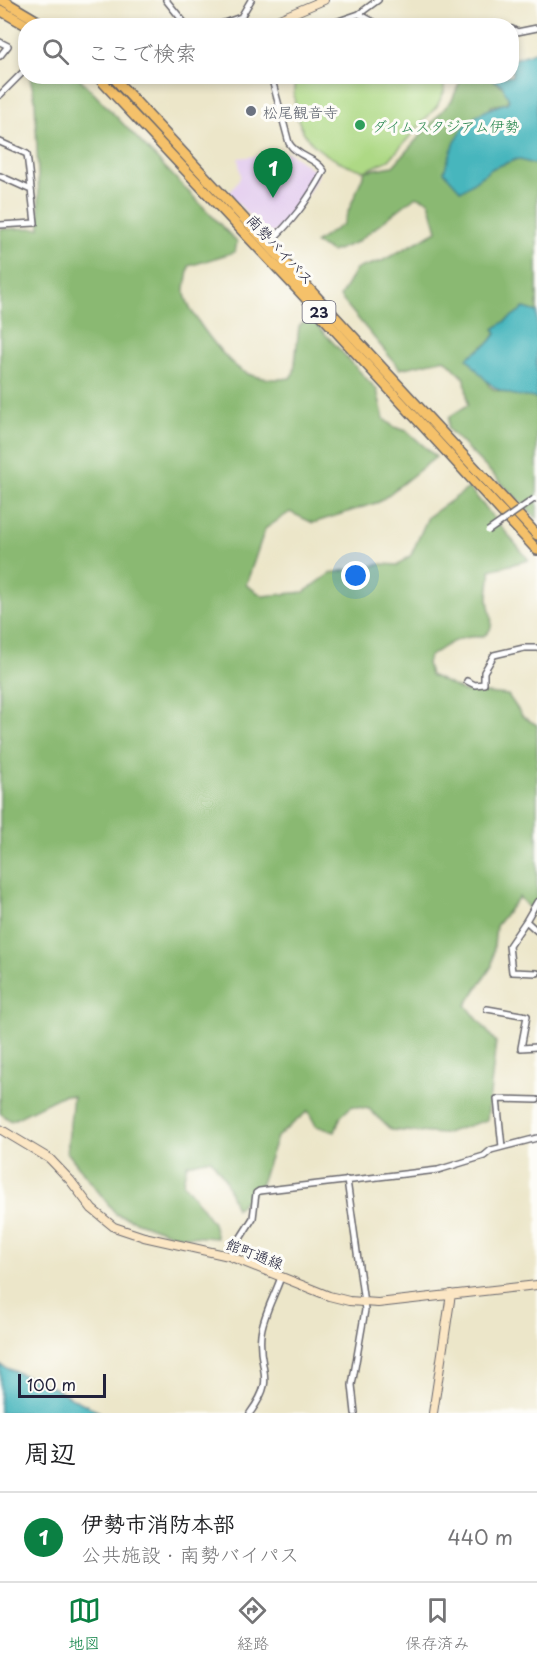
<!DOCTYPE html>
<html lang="ja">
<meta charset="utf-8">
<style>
body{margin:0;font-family:"Playpen Sans","Klee One",sans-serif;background:#f6f6f6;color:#202124}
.scale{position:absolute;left:18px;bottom:15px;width:88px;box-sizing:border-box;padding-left:6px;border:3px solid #22223b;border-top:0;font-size:16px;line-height:21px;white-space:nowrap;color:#22223b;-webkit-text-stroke:4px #fdfcf7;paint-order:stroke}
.you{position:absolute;left:356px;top:576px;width:21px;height:21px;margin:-15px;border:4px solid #fff;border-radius:50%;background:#1a73e8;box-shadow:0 0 0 9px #1a73e833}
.badge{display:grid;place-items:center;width:39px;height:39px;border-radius:50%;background:#0b8043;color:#fff;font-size:20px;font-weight:700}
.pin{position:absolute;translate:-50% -50px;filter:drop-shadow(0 2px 3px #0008)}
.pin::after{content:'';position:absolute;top:32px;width:21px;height:18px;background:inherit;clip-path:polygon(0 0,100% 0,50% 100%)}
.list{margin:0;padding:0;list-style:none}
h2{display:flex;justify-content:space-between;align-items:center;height:78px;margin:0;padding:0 24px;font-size:26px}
h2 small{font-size:20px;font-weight:400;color:#757577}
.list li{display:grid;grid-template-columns:39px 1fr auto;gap:18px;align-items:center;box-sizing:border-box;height:90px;padding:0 24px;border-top:2px solid #e0e0e0}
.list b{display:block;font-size:22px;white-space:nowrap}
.list p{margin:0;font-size:20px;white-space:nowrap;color:#757577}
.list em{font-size:20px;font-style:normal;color:#757577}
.icon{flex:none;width:33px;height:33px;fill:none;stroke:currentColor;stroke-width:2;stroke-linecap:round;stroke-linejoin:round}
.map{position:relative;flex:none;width:537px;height:1413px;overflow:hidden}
.search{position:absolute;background:#fff;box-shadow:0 3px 9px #0003;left:18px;right:18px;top:18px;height:66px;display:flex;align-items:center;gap:15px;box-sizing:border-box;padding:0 21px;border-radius:24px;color:#757577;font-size:22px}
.sheet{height:168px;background:#fff}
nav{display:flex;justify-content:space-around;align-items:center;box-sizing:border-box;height:84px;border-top:2px solid #e0e0e0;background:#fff;font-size:16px;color:#757577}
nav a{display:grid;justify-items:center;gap:3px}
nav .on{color:#0b8043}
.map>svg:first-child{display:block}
.built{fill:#e6d2f0}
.green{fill:#aed985;stroke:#687e60;stroke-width:1.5}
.forest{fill:#8ab972;stroke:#566e56;stroke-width:1.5}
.water{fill:#47b6bd;stroke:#346c7c;stroke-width:1.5}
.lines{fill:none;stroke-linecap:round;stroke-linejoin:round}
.street-casing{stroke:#69676d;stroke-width:8}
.secondary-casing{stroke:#69676d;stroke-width:10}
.highway-casing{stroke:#69676d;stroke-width:12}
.street{stroke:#fff;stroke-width:5}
.secondary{stroke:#fbe6c4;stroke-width:8}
.highway{stroke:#f5c16b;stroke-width:9}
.street-bridge-casing{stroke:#69676d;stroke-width:8;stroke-linecap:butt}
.street-bridge{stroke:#fff;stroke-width:5}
.worship-dot{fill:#6b7280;stroke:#fdfcf7;stroke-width:2}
.leisure-dot{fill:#2e9e5b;stroke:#fdfcf7;stroke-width:2}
.labels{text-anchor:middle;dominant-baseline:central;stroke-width:6;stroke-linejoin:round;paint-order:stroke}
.shield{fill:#fdfcf7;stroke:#646373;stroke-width:1.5}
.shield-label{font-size:14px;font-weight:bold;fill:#22223b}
.worship-label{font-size:15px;fill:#5b616d;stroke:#fdfcf7;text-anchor:start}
.leisure-label{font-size:15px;fill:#27864d;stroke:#fdfcf7;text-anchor:start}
.street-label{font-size:15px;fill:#22223b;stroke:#fdfcf7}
</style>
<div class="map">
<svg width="537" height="1413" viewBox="0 0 537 1413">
<rect width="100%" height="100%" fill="#fdfcf7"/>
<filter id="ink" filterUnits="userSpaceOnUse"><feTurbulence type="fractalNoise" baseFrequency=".0167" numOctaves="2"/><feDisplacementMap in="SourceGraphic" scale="12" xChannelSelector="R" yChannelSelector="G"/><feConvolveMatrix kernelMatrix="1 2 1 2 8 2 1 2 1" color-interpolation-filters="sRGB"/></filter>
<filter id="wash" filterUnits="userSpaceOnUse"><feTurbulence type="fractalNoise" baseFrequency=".008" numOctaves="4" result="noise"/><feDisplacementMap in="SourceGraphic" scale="24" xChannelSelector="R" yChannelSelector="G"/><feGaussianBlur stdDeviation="1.35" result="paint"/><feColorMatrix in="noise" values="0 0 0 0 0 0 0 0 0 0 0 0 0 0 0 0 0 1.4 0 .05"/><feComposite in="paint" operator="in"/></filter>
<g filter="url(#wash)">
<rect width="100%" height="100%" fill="#ece6c9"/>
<!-- built -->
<path class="built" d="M289 152 319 174 300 207 285 224 274 233 265 232 229 194 241 176 238 158Z"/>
<!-- green -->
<path class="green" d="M295 77H444V92L437 106 389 160 365 171C314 156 289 133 295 77Z"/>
<!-- forest -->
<path class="forest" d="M30 77H78L237 242 235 252 189 266C188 274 184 286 185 294 189 314 226 362 244 372 256 379 277 380 290 378L294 372 299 326 307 320 314 322 377 390 384 419 394 427 407 431 436 457 379 502 313 523 290 512 265 529 246 585 263 596 304 592 331 573 382 564 398 565 411 555 428 517 469 488 529 560 490 570C491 580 488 589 488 599 489 613 499 630 481 637 460 635 447 644 429 657L427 663 430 675 463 691 508 695 523 717 537 725V917L519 897 496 926 492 966 466 1005 496 1042 487 1120 443 1134 391 1130 369 1109 352 1106 341 1116 335 1132 316 1126 308 1111 277 1137 260 1186 236 1209 224 1177 211 1159 187 1164 183 1182 213 1223 217 1238 173 1235 116 1214 67 1152 73 1096 63 1095 11 1121 0 1113V229L40 228 35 99Z
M462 77C483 77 496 76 509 94L507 103 491 106 476 180 493 168 517 159 537 165V312L524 308 494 329 496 333 490 342 479 349 489 386 495 390 537 398V519L448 429 449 417 468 405 465 379 445 359 400 369 340 297 356 269 382 261 437 231 429 201 416 196 357 242 332 252 315 243 343 224 365 171 393 166 452 100Z"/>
<!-- water -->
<path class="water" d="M537 51V165L517 159 493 168 461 191 444 172C456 132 466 114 507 103L509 100 502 85 489 77 512 76V60Z
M524 308 537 312V398C496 394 492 389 467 358L490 342 496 334 494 329Z
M0 1365 54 1388 101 1413H0Z"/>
</g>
<g filter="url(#ink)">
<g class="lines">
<defs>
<path id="street" d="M166 0 187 26
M359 14 381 26
M215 26 241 17 251 0
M324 26 359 14 378 0
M512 29 517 32 537 28
M0 42 8 46 0 56
M0 95 26 69
M0 142 27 154 35 223 0 225
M0 176 31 190
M266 245C292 223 308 200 324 171 317 158 297 157 289 143L271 76
M467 681 475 685 484 684V672L494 655 524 648H537
M537 902 526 921 537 931
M526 921 509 946 512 972 537 973
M487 1009 527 1016 521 1048 537 1047
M502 1147 497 1099 537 1100
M347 1180 365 1310 352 1385 355 1413
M229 1256 253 1218 256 1193 259 1191 438 1170 484 1156 491 1150 537 1138
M250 1413C278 1375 257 1372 261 1334 263 1315 275 1295 281 1277"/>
<path id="secondary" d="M263 26 324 0
M0 1129 50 1159 70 1180 92 1209 114 1227 144 1237 229 1256 329 1296 349 1301 378 1303 537 1285
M433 1413 451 1294"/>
<path id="highway" d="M2 0 46 26
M0 10 28 26
M97 76 299 291 537 550
M112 76 537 535"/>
</defs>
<!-- street casing -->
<use href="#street" class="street-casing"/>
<!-- secondary casing -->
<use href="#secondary" class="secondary-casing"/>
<!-- highway casing -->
<use href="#highway" class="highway-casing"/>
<!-- street -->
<use href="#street" class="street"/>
<!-- secondary -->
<use href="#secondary" class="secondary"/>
<!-- highway -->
<use href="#highway" class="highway"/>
<defs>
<path id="street-bridge" d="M488 531 534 499"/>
</defs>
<!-- street-bridge casing -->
<use href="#street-bridge" class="street-bridge-casing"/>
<!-- street-bridge -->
<use href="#street-bridge" class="street-bridge"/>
</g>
</g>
<!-- markers -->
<circle class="worship-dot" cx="251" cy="111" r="6"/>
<circle class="leisure-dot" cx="360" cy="125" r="6"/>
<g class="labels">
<!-- shield labels -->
<rect class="shield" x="302.5" y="301" width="33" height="22" rx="4.5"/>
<g class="shield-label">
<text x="319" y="312">23</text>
</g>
<!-- worship labels -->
<g class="worship-label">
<text x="263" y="111">松尾観音寺</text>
</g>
<!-- leisure labels -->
<g class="leisure-label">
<text x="372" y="125">ダイムスタジアム伊勢</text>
</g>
<!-- street labels -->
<g class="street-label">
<text transform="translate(281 249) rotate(47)">南勢バイパス</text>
<text transform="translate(255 1253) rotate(21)">館町通線</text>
</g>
</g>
</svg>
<div class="scale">100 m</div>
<div class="you"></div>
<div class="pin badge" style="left:273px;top:198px">1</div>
<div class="search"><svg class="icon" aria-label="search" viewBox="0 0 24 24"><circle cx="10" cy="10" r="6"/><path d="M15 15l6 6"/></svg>ここで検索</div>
</div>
<section class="sheet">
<h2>周辺<small></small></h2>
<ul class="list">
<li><span class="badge">1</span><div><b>伊勢市消防本部</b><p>公共施設 · 南勢バイパス</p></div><em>440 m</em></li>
</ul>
</section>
<nav>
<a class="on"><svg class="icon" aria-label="map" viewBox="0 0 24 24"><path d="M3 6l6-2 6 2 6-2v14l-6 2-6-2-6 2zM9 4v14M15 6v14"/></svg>地図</a>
<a><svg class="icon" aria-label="directions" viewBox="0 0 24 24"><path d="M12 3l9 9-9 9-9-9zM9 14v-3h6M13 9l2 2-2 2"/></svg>経路</a>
<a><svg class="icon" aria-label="saved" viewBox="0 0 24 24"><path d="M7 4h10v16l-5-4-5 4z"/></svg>保存済み</a>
</nav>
